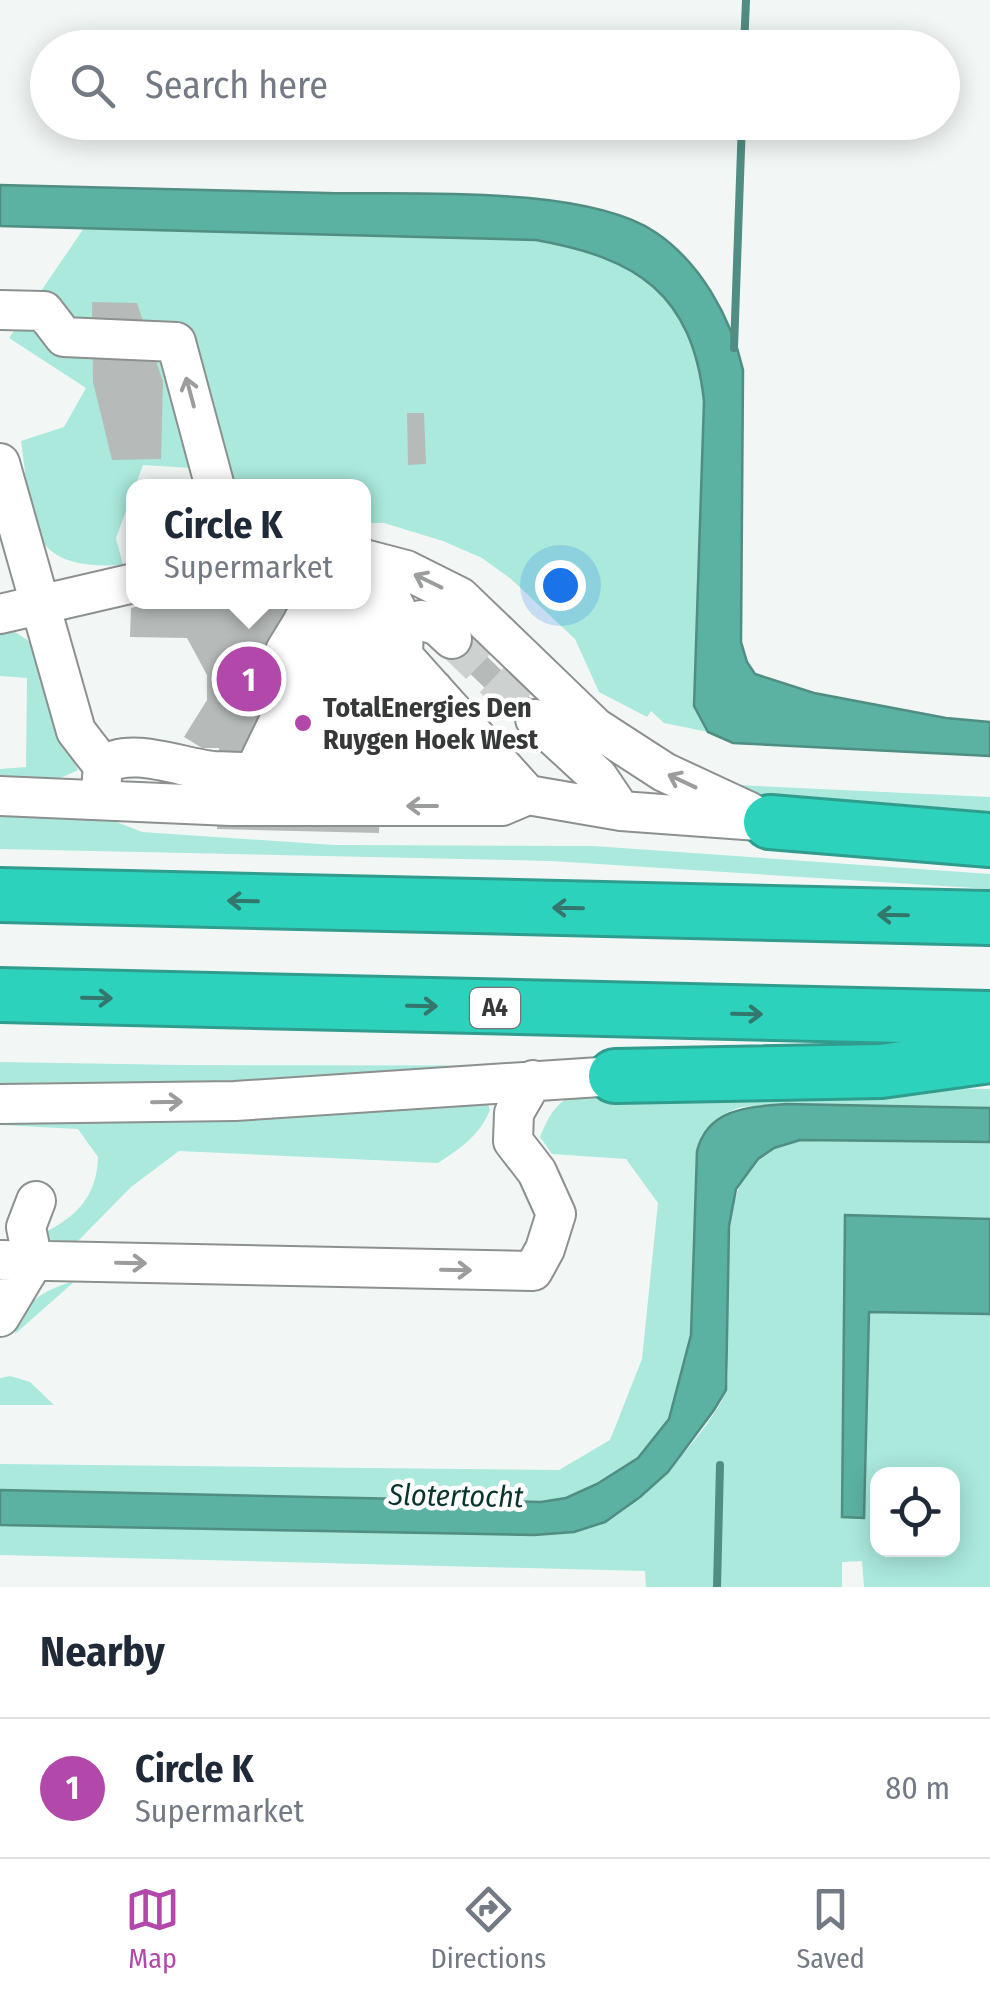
<!DOCTYPE html>
<style>
body{margin:0;font-family:"Fira Sans Condensed",sans-serif;background:#f6f6f7;color:#1f2937}
.controls{position:absolute;right:30px;bottom:30px;display:grid;overflow:hidden;border-radius:20px;box-shadow:0 5px 25px #0003}
.controls button{width:90px;height:90px;display:grid;place-items:center;padding:0;border:0;border-bottom:2px solid #e0e1e3;background:#fff;color:#1f2937;font:50px sans-serif}
.you{position:absolute;left:560px;top:585px;width:35px;height:35px;margin:-25px;border:8px solid #fff;border-radius:50%;background:#1a73e8;box-shadow:0 0 0 15px #1a73e833}
.badge{display:grid;place-items:center;width:65px;height:65px;border-radius:50%;background:#b248a9;color:#fff;font-size:32px;font-weight:700}
.pin{position:absolute;translate:-50% -50%;border:5px solid #fff;box-shadow:0 2px 10px #0006}
.popup{position:absolute;left:126px;top:479px;width:245px;height:130px;box-sizing:border-box;display:grid;place-content:center;border-radius:20px;background:#fff;filter:drop-shadow(0 2px 8px #0005);font-size:32px;white-space:nowrap;color:#747a83}
.popup b{font-size:38px;color:#1f2937}
.popup::after{content:'';position:absolute;left:50%;top:100%;margin-left:-20px;border:20px solid transparent;border-top-color:#fff}
.list{margin:0;padding:0;list-style:none}
h2{display:flex;justify-content:space-between;align-items:center;height:130px;margin:0;padding:0 40px;font-size:42px}
h2 small{font-size:32px;font-weight:400;color:#747a83}
.list li{display:grid;grid-template-columns:65px 1fr auto;gap:30px;align-items:center;box-sizing:border-box;height:140px;padding:0 40px;border-top:2px solid #e0e1e3}
.list b{display:block;font-size:38px;white-space:nowrap}
.list p{margin:0;font-size:32px;white-space:nowrap;color:#747a83}
.list em{font-size:32px;font-style:normal;color:#747a83}
.icon{flex:none;width:55px;height:55px;fill:none;stroke:currentColor;stroke-width:2;stroke-linecap:round;stroke-linejoin:round}
.map{position:relative;flex:none;width:990px;height:1587px;overflow:hidden}
.search{position:absolute;background:#fff;box-shadow:0 5px 25px #0003;left:30px;right:30px;top:30px;height:110px;display:flex;align-items:center;gap:25px;box-sizing:border-box;padding:0 35px;border-radius:55px;color:#747a83;font-size:38px}
.sheet{height:270px;background:#fff}
nav{display:flex;justify-content:space-around;align-items:center;box-sizing:border-box;height:140px;border-top:2px solid #e0e1e3;background:#fff;font-size:28px;color:#747a83}
nav a{display:grid;justify-items:center;gap:5px}
nav .on{color:#b248a9}
.map>svg:first-child{display:block}
.green{fill:#aae9dc;fill-rule:evenodd}
.water{fill:#5bb1a2;stroke:#508d82;stroke-width:2.5}
.lines{fill:none;stroke-linecap:round;stroke-linejoin:round}
.stream{stroke:#508d82;stroke-width:8}
.building{fill:#b6bbba}
.minor-tunnel{stroke:#cdd1d0;stroke-width:38;stroke-dasharray:38 19;stroke-linecap:butt}
.minor-casing{stroke:#8c908f;stroke-width:42}
.highway-casing{stroke:#309c8d;stroke-width:58}
.minor{stroke:#fff;stroke-width:38}
.highway{stroke:#2cd2bb;stroke-width:52}
.oneway{stroke:#9b9c9c}
.oneway2{stroke:#33766c}
.poi-dot{fill:#b248a9;stroke:#fff;stroke-width:4}
.labels{text-anchor:middle;dominant-baseline:central;stroke-width:9;stroke-linejoin:round;paint-order:stroke}
.shield{fill:#fff;stroke:#737474;stroke-width:2.5}
.shield-label{font-size:25px;font-weight:bold;fill:#373838}
.poi-label{font-size:28px;font-weight:bold;fill:#373838;stroke:#fff;text-anchor:start}
.water-label{font-size:30px;font-style:italic;fill:#0a352e;stroke:#fff}
</style>
<div class="map">
<svg width="990" height="1587" viewBox="0 0 990 1587">
<rect width="100%" height="100%" fill="#f2f7f6"/>
<!-- green -->
<path class="green" d="M84 228 536 240C637 258 692 293 704 401L694 706 708 732 664 723 651 711 647 717 599 692 575 639 511 579 482 558 443 541 384 523H364V487L228 486 223 470 143 465 116 538 123 565C22 571 33 521 21 441L64 427 86 388 9 338Z
M9 628 39 648 62 734 78 770 41 787 0 785V769L26 767 27 678 0 676V629Z
M716 784 990 797V826L765 805Z
M0 815 109 819 142 832 334 845 593 846 990 874V889L551 861 0 849Z
M0 1062 181 1065 762 1066 0 1095Z
M698 1083 990 1089V1108L786 1104 741 1107 728 1112 709 1128 701 1136 697 1151 691 1335 669 1419 638 1458 597 1484 566 1498 541 1502 0 1490V1464L559 1470 610 1440 642 1359 658 1203 626 1159 552 1154 540 1137C545 1124 553 1107 566 1099 591 1085 667 1086 698 1083Z
M486 1099 490 1110C479 1136 461 1148 438 1163L179 1151 131 1187 72 1247H47L37 1236C73 1220 97 1199 98 1157L78 1129 0 1125V1115Z
M829 1138 990 1142V1219L845 1215 842 1516 864 1518 869 1311 990 1314V1587H864L862 1561 842 1562V1587H646L645 1571 0 1555V1525L534 1535C556 1531 581 1530 602 1523 635 1512 717 1423 726 1390 730 1377 727 1358 727 1344 728 1290 716 1201 757 1160 775 1142 805 1139 829 1138ZM878 1474H952V1550H878Z
M75 1281 15 1334C21 1303 45 1289 75 1281Z
M10 1376 30 1382 54 1405H0V1378Z"/>
<!-- water -->
<path class="water" d="M0 185C109 187 218 191 327 193 414 195 584 185 655 232 700 262 731 317 743 370L741 642 747 662 755 674 814 693 946 718 990 722V756L733 743 708 732 694 706 704 401C692 293 637 258 536 240L0 226Z
M786 1104 990 1108V1142L800 1140 774 1148 758 1159 736 1189 729 1226 726 1390 714 1410 668 1472 640 1497 605 1522 574 1532 534 1535 0 1525V1490L541 1502 566 1498 597 1484 638 1458 669 1419 691 1335 697 1151C708 1108 749 1107 786 1104Z
M845 1215 990 1219V1314L869 1312 864 1518 842 1517Z"/>
<g class="lines">
<!-- stream -->
<path class="stream" d="M744 48 746 0
M734 348 742 122
M717 1587 720 1465"/>
</g>
<!-- building -->
<path class="building" d="M92 302 137 303 163 382 161 459 112 460 93 382Z
M407 413H424L426 464 408 465Z
M385 585 379 833 217 829 219 748H202L184 737 207 700V675L187 638 130 637 131 608 157 602H364Z
M460 631 543 710 527 728 443 648Z"/>
<g class="lines">
<!-- minor-tunnel -->
<path class="minor-tunnel" d="M452 639 535 719"/>
<defs>
<path id="minor" d="M0 310 44 311 64 337 176 342 215 487
M0 463 76 731 103 766 101 790
M364 559 406 570 460 597 596 728 664 772 750 812
M364 597 391 598 404 625 403 656 526 793
M0 614 134 583
M303 621 404 625 421 620 438 626 452 639
M285 651 403 656
M284 682 433 689
M284 710 458 718
M535 719 598 777 621 811
M270 740 487 750
M103 766C130 745 184 769 214 771L511 782
M253 794 254 772 284 710 285 651 315 602
M0 796 231 806H502L528 795 621 811 770 822
M0 1104 235 1101 615 1076
M0 1260 533 1271 545 1249 556 1214 537 1172 513 1141 514 1113 533 1080
M0 1317 33 1262 26 1227 36 1201"/>
<path id="highway" d="M770 822 990 840
M0 895 990 918
M0 995 990 1018
M615 1076 881 1071 990 1056"/>
</defs>
<!-- minor casing -->
<use href="#minor" class="minor-casing"/>
<!-- highway casing -->
<use href="#highway" class="highway-casing"/>
<!-- minor -->
<use href="#minor" class="minor"/>
<!-- highway -->
<use href="#highway" class="highway"/>
</g>
<!-- one-way arrows -->
<defs><path id="oneway-shaft" d="M-6 0H5M1.5-3L5.5 0L1.5 3" fill="none" stroke-width="1.6" stroke-linecap="round" stroke-linejoin="round" transform="scale(2.5)"/></defs>
<g class="oneway">
<use href="#oneway-shaft" transform="translate(190 392) rotate(-105)"/>
<use href="#oneway-shaft" transform="translate(428 581) rotate(-154)"/>
<use href="#oneway-shaft" transform="translate(682 781) rotate(-155)"/>
<use href="#oneway-shaft" transform="translate(422 806) rotate(-180)"/>
<use href="#oneway-shaft" transform="translate(167 1102) rotate(-1)"/>
<use href="#oneway-shaft" transform="translate(131 1263) rotate(1)"/>
<use href="#oneway-shaft" transform="translate(456 1270) rotate(1)"/>
</g>
<g class="oneway2">
<use href="#oneway-shaft" transform="translate(243 901) rotate(-179)"/>
<use href="#oneway-shaft" transform="translate(568 908) rotate(-179)"/>
<use href="#oneway-shaft" transform="translate(893 915) rotate(-179)"/>
<use href="#oneway-shaft" transform="translate(97 998) rotate(1)"/>
<use href="#oneway-shaft" transform="translate(422 1006) rotate(1)"/>
<use href="#oneway-shaft" transform="translate(747 1014) rotate(1)"/>
</g>
<!-- markers -->
<circle class="poi-dot" cx="303" cy="723" r="10"/>
<g class="labels">
<!-- shield labels -->
<rect class="shield" x="470" y="988" width="50" height="40" rx="8"/>
<g class="shield-label">
<text x="495" y="1008">A4</text>
</g>
<!-- poi labels -->
<g class="poi-label">
<text x="323" y="707">TotalEnergies Den<tspan x="323" dy="32">Ruygen Hoek West</tspan></text>
</g>
<!-- water labels -->
<g class="water-label">
<text transform="translate(456 1496) rotate(1)">Slotertocht</text>
</g>
</g>
</svg>
<div class="controls">
<button><svg class="icon" aria-label="locate" viewBox="0 0 24 24"><circle cx="12" cy="12" r="6"/><path d="M12 2v4M12 18v4M2 12h4M18 12h4"/></svg></button>
</div>
<div class="you"></div>
<div class="pin badge" style="left:249px;top:679px">1</div>
<div class="popup"><b>Circle K</b>Supermarket</div>
<div class="search"><svg class="icon" aria-label="search" viewBox="0 0 24 24"><circle cx="10" cy="10" r="6"/><path d="M15 15l6 6"/></svg>Search here</div>
</div>
<section class="sheet">
<h2>Nearby<small></small></h2>
<ul class="list">
<li><span class="badge">1</span><div><b>Circle K</b><p>Supermarket</p></div><em>80 m</em></li>
</ul>
</section>
<nav>
<a class="on"><svg class="icon" aria-label="map" viewBox="0 0 24 24"><path d="M3 6l6-2 6 2 6-2v14l-6 2-6-2-6 2zM9 4v14M15 6v14"/></svg>Map</a>
<a><svg class="icon" aria-label="directions" viewBox="0 0 24 24"><path d="M12 3l9 9-9 9-9-9zM9 14v-3h6M13 9l2 2-2 2"/></svg>Directions</a>
<a><svg class="icon" aria-label="saved" viewBox="0 0 24 24"><path d="M7 4h10v16l-5-4-5 4z"/></svg>Saved</a>
</nav>
